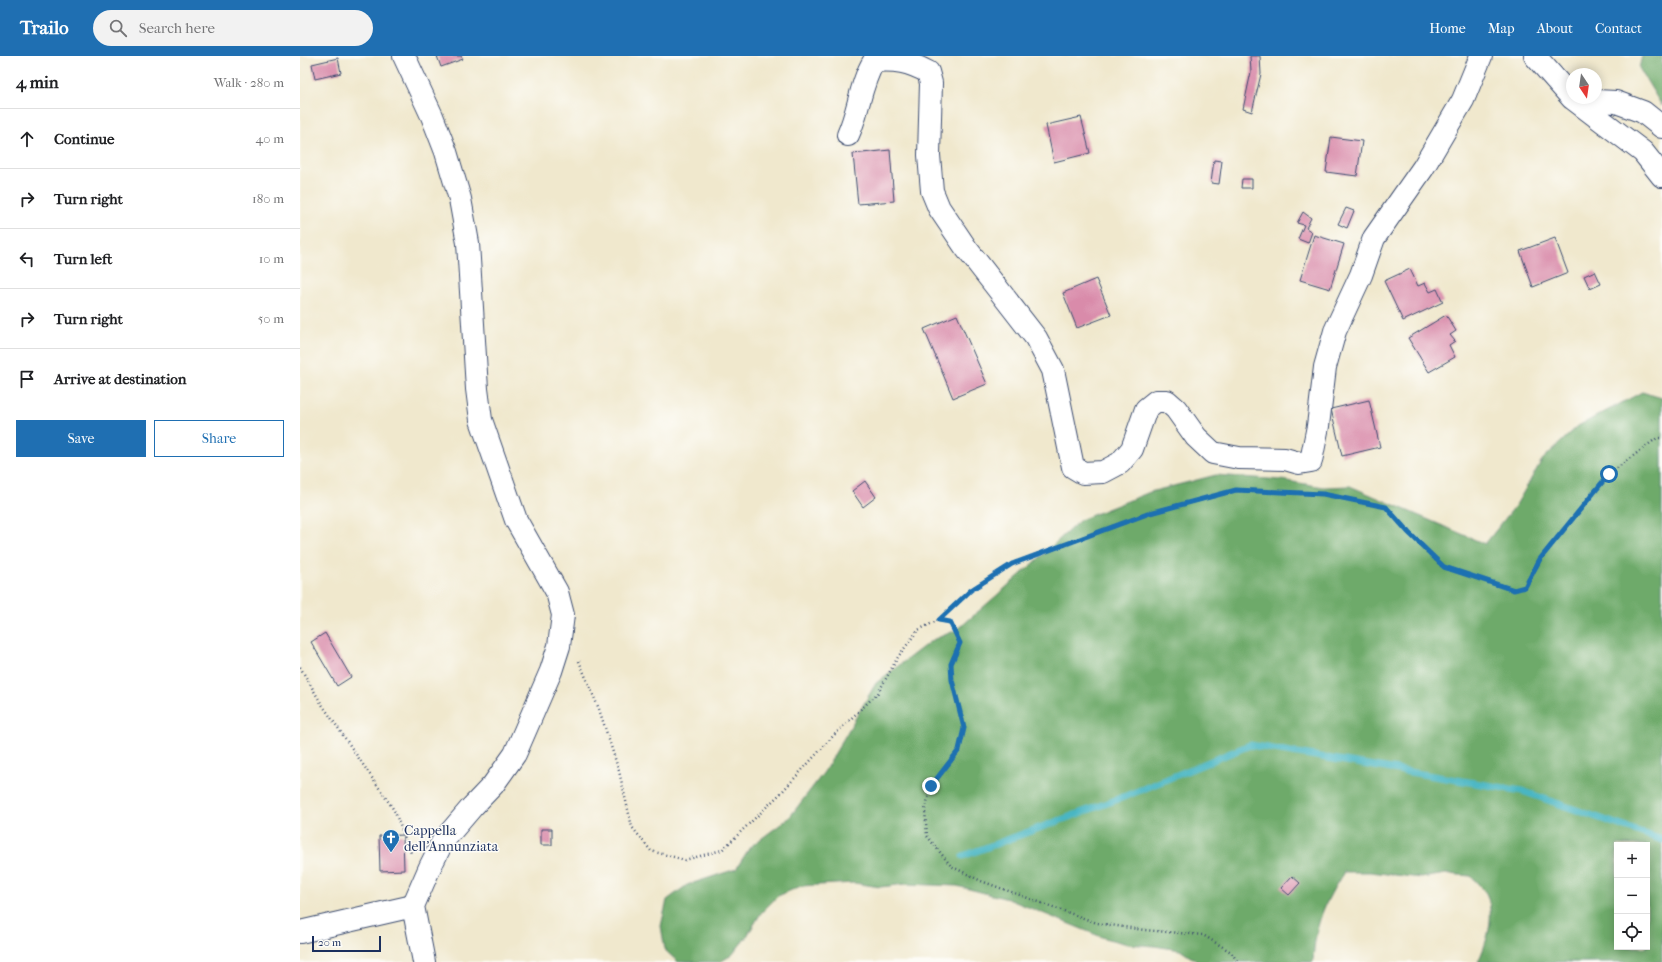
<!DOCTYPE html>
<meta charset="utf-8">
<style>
body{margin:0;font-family:"IM FELL French Canon",serif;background:#f2f2f2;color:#202124}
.controls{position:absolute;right:12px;bottom:12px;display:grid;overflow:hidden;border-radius:0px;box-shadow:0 2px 10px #0003}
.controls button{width:36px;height:36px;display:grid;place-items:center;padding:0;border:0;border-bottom:1px solid #e0e0e0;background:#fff;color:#202124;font:20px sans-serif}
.compass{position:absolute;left:1266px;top:12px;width:36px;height:36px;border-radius:50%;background:#fff;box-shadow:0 2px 10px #0003;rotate:167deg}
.scale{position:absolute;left:12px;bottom:10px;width:69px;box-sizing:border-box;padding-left:4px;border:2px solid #1b2f5e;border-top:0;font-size:11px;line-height:14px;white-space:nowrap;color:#1b2f5e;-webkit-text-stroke:3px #fdfcf7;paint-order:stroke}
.stop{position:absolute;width:12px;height:12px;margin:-9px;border:3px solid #1f6fb2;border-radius:50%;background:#fff}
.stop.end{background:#1f6fb2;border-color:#fff;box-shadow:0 1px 4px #0008}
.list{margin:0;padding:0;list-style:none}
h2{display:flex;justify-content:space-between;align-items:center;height:52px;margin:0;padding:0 16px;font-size:17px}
h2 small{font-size:13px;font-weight:400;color:#757577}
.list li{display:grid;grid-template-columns:26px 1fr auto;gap:12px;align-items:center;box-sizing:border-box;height:60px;padding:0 16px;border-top:1px solid #e0e0e0}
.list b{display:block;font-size:15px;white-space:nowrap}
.list em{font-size:13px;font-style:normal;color:#757577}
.actions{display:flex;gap:8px;padding:12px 16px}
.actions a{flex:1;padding:9px 0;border:1px solid #1f6fb2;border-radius:0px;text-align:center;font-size:14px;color:#1f6fb2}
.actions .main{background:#1f6fb2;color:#fff}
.icon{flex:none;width:22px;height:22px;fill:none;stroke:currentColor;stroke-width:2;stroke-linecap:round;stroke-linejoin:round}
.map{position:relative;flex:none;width:1362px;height:906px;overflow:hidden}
header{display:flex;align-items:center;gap:24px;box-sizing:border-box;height:56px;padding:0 20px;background:#1f6fb2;color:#fff}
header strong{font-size:19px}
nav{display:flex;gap:22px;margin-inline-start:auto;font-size:14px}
.search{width:280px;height:36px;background:#f2f2f2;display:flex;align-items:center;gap:10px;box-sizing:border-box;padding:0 14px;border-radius:22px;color:#757577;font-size:15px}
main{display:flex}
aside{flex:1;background:#fff}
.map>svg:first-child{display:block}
.forest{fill:#6eaa6a;stroke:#446c64;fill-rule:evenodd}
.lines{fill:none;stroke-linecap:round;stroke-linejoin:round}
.stream{stroke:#48b6c3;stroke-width:7}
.building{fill:#d98baa}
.minor-casing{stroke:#3b4b6f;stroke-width:24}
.path{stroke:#3b4b6f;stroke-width:2.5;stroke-dasharray:1 3;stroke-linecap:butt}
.minor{stroke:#fff;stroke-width:22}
.route{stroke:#1f6fb2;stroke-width:5}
.labels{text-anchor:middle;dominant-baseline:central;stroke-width:3;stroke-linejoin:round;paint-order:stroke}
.poi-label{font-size:14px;fill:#1b2f5e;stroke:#fdfcf7;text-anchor:start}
</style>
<header>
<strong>Trailo</strong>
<div class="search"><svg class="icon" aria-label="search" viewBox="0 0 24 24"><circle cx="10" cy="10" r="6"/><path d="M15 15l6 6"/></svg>Search here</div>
<nav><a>Home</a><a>Map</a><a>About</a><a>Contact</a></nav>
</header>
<main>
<aside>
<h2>4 min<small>Walk · 280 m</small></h2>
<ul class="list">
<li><svg class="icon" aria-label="ahead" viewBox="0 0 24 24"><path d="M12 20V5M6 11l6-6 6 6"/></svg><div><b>Continue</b></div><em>40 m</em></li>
<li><svg class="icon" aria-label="right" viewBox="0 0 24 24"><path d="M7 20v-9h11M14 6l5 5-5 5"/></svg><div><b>Turn right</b></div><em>180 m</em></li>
<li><svg class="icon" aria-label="left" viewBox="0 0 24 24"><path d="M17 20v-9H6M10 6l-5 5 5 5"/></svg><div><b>Turn left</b></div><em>10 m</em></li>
<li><svg class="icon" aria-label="right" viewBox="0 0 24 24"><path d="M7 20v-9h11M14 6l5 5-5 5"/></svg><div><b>Turn right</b></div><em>50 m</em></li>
<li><svg class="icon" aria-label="arrive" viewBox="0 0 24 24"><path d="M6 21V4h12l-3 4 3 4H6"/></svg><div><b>Arrive at destination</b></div></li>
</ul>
<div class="actions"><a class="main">Save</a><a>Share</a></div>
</aside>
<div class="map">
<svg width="1362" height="906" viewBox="0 0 1362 906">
<rect width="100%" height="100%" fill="#fdfcf7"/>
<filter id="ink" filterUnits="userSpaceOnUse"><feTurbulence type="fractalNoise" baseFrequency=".025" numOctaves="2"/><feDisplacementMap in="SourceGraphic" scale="8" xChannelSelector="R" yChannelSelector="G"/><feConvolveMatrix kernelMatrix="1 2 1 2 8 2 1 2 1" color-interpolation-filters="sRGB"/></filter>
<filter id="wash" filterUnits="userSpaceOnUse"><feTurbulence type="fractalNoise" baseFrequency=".012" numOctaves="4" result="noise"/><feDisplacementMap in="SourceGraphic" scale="16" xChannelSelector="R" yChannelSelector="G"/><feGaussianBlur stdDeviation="0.9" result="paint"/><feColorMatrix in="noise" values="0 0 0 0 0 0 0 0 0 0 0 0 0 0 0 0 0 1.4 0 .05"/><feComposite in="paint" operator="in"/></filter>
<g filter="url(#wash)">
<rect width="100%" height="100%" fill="#f0e8cd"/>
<!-- forest -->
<path class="forest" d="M1342 0H1362V50L1339 12Z
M1342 336 1362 342V906H1178C1187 886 1195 862 1187 839 1184 833 1176 826 1171 820L1146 818 1121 822 1070 816H1044C1024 847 1015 868 1013 906H898L880 894 854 890 828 888 804 882 708 843 657 830 606 828 580 831 554 827 501 830 478 840 461 857 447 880 432 899 420 906H378L365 894 361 870 367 844 387 829 436 813 450 791 489 762 524 716 576 627 632 584 657 574 735 506 780 464 850 436 916 419 981 424 1024 431 1050 430 1185 488 1216 449 1242 404 1261 386 1278 370ZM1317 789H1347V891H1317Z"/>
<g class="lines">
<!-- stream -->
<path class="stream" d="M663 800 821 742 950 689 1222 735 1362 784"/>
</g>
<g id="blocks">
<!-- building -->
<path class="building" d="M137 0H161L163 3 141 11Z
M950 0H960L961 18 952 56 943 53 951 16Z
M38 2 41 17 15 23 12 8Z
M781 61 790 97 754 106 746 69Z
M1031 81 1062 85 1057 120 1026 116Z
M590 94 594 145 558 148 553 98Z
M914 104 922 105 919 128 911 127Z
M942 123H952V132H941Z
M1046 152 1054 155 1047 172 1038 168Z
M1003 156 1011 162 1006 172 1012 176 1008 187 998 183 1004 169 997 167Z
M1014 179 1044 188 1030 233 1000 224Z
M1255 182 1268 217 1233 231 1220 195Z
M1110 213 1118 230 1125 227 1130 236 1137 233 1143 246 1103 265 1084 225Z
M1295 215 1301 228 1290 233 1284 220Z
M796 223 811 259 777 272 763 237Z
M657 259 687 328 653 342 624 273Z
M1146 259 1156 275 1150 279 1155 285 1149 289 1155 301 1129 316 1108 282Z
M1069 344 1080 391 1042 400 1031 353Z
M565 425 576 441 563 451 552 435Z
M25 577 51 621 37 630 11 586Z
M241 773H252V789H241Z
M103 779 104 814 80 815 79 780Z
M992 820 1000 827 989 839 981 832Z"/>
</g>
</g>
<g filter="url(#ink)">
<use href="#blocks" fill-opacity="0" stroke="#3b4b6f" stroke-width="1"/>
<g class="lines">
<defs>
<path id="minor" d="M104 0 132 60 146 96 160 143 168 187 177 333 181 364 216 464 257 536 263 559 259 590 251 615 215 698 193 729 172 751 143 785 130 811 113 850 124 906
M1235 0 1272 42
M1272 42 1343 96 1362 120
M1275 44 1316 46 1343 56 1362 71
M548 79C559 55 560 28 574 5 596 3 609 6 628 16L631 27 629 99 632 135 639 152 666 192 736 282 753 314 773 411 783 417 803 416 820 407 832 393 846 353 856 345H867L876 353 896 381 913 397 939 402 985 403 999 407 1011 405 1018 370 1025 311 1035 275 1061 219 1074 182 1123 112 1163 44 1181 0
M0 876 113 850"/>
</defs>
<!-- minor casing -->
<use href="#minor" class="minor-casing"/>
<!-- path -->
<path class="path" d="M639 564 671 534 712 508 850 457 936 434 1023 438 1086 451 1109 477 1143 511 1214 534 1225 531 1240 503 1309 418 1357 382H1362
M279 605 299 653 319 715 332 771 351 795 385 804 422 794 481 737 535 678 578 637 598 601 618 574 639 564 650 566 660 587 651 608 652 624 664 672 659 694 631 731 625 754 627 780 651 810 681 825 797 867 844 874 903 879 931 896 938 906
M0 611 21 647 94 754 111 797"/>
<!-- minor -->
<use href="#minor" class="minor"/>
</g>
</g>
<g class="lines" filter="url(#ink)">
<!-- route -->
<path class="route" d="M631 730 659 694 664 672 652 624 651 608 660 587 650 566 639 564 671 534 712 508 850 457 936 434 1023 438 1086 451 1109 477 1144 511 1214 534 1225 531 1240 503 1309 418"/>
</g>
<!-- icons -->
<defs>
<symbol id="church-pin" viewBox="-11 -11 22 30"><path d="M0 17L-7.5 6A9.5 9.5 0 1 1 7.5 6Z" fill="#1f6fb2" stroke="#fdfcf7"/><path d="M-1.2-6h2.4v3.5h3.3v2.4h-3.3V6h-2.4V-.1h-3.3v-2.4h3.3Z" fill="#fff"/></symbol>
</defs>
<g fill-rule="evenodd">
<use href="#church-pin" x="81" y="772" width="20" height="27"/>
</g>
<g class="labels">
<!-- poi labels -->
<g class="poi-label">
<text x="104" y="774">Cappella<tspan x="104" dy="16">dell'Annunziata</tspan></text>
</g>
</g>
</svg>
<div class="controls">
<button>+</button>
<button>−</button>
<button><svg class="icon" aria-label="locate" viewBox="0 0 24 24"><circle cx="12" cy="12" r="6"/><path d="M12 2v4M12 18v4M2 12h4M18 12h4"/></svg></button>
</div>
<svg class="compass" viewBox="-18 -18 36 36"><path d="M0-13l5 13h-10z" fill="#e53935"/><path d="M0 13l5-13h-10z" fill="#757577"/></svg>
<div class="scale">20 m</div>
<div class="stop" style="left:1309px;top:418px"></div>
<div class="stop end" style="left:631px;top:730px"></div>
</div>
</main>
